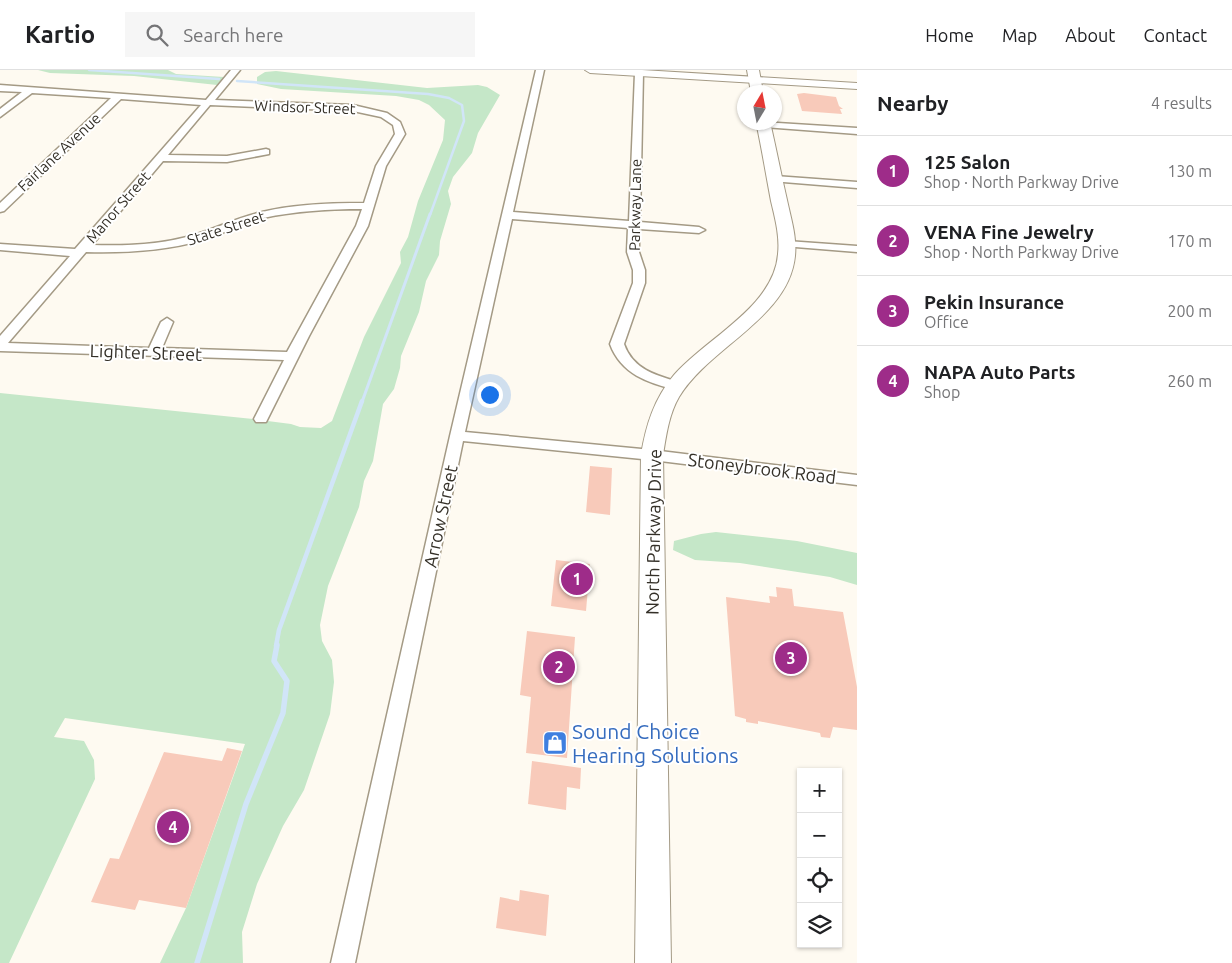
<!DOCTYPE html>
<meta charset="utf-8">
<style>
body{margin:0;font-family:Ubuntu,sans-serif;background:#f6f6f6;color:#202124}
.controls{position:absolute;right:15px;bottom:15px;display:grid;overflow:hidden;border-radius:0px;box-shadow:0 1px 4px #0004}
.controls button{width:45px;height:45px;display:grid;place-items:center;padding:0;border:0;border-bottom:1px solid #e0e0e0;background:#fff;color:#202124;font:25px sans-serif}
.compass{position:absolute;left:737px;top:15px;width:45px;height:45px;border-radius:50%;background:#fff;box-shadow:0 1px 4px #0004;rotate:10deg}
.you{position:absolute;left:489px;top:324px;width:18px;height:18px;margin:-12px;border:4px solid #fff;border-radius:50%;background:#1a73e8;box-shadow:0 0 0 8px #1a73e833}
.badge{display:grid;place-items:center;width:32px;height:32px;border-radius:50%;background:#9e2c89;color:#fff;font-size:16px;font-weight:700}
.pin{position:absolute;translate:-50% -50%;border:2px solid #fff;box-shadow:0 1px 5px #0006}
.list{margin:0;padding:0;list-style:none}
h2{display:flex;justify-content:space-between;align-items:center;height:65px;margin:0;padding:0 20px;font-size:21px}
h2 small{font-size:16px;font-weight:400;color:#757577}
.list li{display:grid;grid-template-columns:32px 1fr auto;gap:15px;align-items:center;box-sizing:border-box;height:70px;padding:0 20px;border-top:1px solid #e0e0e0}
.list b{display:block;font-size:19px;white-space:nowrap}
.list p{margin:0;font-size:16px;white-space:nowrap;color:#757577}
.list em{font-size:16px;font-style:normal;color:#757577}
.icon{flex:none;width:28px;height:28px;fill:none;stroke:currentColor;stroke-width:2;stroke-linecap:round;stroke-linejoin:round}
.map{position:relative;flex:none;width:857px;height:893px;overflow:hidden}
header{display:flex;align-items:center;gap:30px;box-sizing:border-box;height:70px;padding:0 25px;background:#fff;border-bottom:1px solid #e0e0e0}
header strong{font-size:24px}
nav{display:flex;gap:28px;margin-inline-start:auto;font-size:18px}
.search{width:350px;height:45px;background:#f6f6f6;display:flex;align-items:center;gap:12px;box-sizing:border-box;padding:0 18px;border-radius:0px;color:#757577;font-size:19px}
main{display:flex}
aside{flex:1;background:#fff}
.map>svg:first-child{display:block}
.green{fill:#c5e7c8}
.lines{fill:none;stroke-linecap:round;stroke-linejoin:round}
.stream-far3{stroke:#d1e5f8;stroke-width:2.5}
.stream-far2{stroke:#d1e5f8;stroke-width:3}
.stream-far1{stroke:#d1e5f8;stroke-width:4.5}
.stream{stroke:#d1e5f8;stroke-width:5.5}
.building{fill:#f8caba}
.minor-casing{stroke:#a49a85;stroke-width:3}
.tertiary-casing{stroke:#a49a85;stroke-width:2}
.secondary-casing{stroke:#a49a85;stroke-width:2}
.minor{fill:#fff;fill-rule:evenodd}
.tertiary{fill:#fff;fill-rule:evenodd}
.secondary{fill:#fff;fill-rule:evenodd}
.labels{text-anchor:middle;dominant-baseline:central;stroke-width:4;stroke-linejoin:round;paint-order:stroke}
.far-street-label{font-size:15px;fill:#343028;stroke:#fff}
.street-label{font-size:18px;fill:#343028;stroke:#fff}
.near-shop-label{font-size:21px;fill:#366cbe;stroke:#fff;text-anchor:start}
</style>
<header>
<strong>Kartio</strong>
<div class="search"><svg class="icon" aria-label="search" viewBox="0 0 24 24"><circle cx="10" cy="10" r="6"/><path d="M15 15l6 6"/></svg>Search here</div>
<nav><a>Home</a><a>Map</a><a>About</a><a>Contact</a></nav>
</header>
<main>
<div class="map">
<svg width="857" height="893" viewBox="0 0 857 893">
<rect width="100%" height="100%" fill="#fefaf1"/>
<!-- green -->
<path class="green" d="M38 0H168L176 4 224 7 217 15 134 6 50 3Z
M276 1 427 18 478 15 487 17 500 25 478 63 472 83 453 107 448 121 451 134 440 171 439 185 426 211 419 242 401 286 400 298 394 319 383 334 373 391 364 411 359 437 328 516 320 555 322 571 332 590 334 612 330 644 304 720 283 756 257 814 242 862 243 893H160L186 838 245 674 65 648 54 667 84 671 94 690 95 709 9 893H0V323L253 349 291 354 300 357 321 358 332 351 364 267 401 193 400 182 408 167 418 131 443 70 445 50 429 35 419 30 396 26 281 19 257 14V7L265 2Z
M716 462 797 471 857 483V515L830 507 740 493 695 490 673 480 674 471 701 464Z"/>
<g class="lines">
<!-- stream-far3 -->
<path class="stream-far3" d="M89 0 219 9
M237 11 428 24 449 28 462 35 464 51 430 145"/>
<!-- stream-far2 -->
<path class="stream-far2" d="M362 332 430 144"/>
<!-- stream-far1 -->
<path class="stream-far1" d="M276 576 279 560 362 331"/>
<!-- stream -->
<path class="stream" d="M197 893 246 734 283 643 287 611 274 591 277 575"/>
</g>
<!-- building -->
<path class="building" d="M804 23 836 27 839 36 843 39H840L842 44 802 41 797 24Z
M590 396 612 398 610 445 586 442Z
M556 490 590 494 586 541 551 536Z
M776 517 792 519 794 536 843 542 857 617V660L833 657 830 668 821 667 820 663 758 651V654L746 652V649L735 646 726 527 770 533 769 526 777 527Z
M527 561 575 567 567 688 526 683 531 627 520 625Z
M227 678 242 681 186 838 139 830 135 840 91 832 110 788 119 789 164 682 222 691Z
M532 691 581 698 580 719 567 717 566 740 528 734Z
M520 820 549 825 546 866 496 858 500 827 519 831Z"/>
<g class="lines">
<defs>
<path id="minor" d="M231 0H240L215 30 353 35 387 43 400 52 405 64 386 96 368 156 309 266 266 352H256L254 349 284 290 0 281V266L70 186 0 180V174L75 179 201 35 121 29 4 141 0 142V133L111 28 32 23 0 47V39L22 22 0 21V15L206 30ZM210 35 353 41 381 47 393 55 395 64 376 96 364 133C330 133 295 134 262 142 239 147 219 157 197 164 163 175 127 176 92 175L163 91 227 92 269 84V80L266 79 227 86 168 85ZM362 139 356 156 287 282 162 278 173 252 167 248 161 252 149 278 8 273 86 182C125 183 164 181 203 170 223 164 242 153 263 148 296 141 329 139 362 139Z
M536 0H544L513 142 629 151 635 3 639 0 643 3 640 152 699 157 705 160 699 163 639 159V182L645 200V213L624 274C633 300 658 306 682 313L684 316 677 320C648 313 621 304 610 274L633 213V200L627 182 628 158 512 149 465 362 652 380 857 405V415L652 390 463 371 355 893H331L450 366Z
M760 52 857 58V64L764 57 761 56Z
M775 106 857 112V118L771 111V107Z
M787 171 857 176V182L783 176 781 174Z"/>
<path id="tertiary" d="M585 0H642L857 13V19L590 3Z"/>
<path id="secondary" d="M747 0H759L763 22H751Z
M756 52H770C776 78 781 104 787 130 791 149 797 167 795 186 789 248 709 277 679 327 669 344 666 366 663 385L671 893H635L641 385C646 355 654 329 674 305 706 268 774 237 778 184 780 166 775 148 771 131 766 105 762 79 756 52Z"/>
</defs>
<!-- minor casing -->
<use href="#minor" class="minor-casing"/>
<!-- tertiary casing -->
<use href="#tertiary" class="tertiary-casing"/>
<!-- secondary casing -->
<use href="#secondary" class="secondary-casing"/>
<!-- minor -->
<use href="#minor" class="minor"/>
<!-- tertiary -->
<use href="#tertiary" class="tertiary"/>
<!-- secondary -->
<use href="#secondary" class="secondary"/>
</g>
<!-- icons -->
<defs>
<symbol id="shop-square" viewBox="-11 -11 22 22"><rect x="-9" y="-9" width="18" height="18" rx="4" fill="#3f7fe0" stroke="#fff"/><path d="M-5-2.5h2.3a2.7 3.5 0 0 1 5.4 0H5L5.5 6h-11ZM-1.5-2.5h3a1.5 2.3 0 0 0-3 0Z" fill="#fff"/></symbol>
</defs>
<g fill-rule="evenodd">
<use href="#shop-square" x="541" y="659" width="28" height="28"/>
</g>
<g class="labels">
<!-- far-street labels -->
<g class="far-street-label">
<text transform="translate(305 37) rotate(2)">Windsor Street</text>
<text transform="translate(59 82) rotate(-43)">Fairlane Avenue</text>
<text transform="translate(635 135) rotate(-89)">Parkway Lane</text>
<text transform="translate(118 137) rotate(-49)">Manor Street</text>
<text transform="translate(226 158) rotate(-18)">State Street</text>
</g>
<!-- street labels -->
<g class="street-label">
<text transform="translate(146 282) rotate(2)">Lighter Street</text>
<text transform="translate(762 398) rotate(7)">Stoneybrook Road</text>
<text transform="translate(440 446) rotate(-78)">Arrow Street</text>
<text transform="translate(653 462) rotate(-89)">North Parkway Drive</text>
</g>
<!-- near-shop labels -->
<g class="near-shop-label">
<text x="572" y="661">Sound Choice<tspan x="572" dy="24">Hearing Solutions</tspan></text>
</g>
</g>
</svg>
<div class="controls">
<button>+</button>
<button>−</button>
<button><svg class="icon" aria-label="locate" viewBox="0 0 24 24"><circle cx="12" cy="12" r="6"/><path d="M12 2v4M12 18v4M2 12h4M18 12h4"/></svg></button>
<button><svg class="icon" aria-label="layers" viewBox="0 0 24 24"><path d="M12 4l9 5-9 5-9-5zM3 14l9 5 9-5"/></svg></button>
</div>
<svg class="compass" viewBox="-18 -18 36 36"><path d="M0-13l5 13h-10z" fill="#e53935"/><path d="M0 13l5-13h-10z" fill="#757577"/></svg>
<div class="you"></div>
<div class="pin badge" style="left:577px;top:509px">1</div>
<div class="pin badge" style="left:559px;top:597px">2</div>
<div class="pin badge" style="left:791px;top:588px">3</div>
<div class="pin badge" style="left:173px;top:757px">4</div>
</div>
<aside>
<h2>Nearby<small>4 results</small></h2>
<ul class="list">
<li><span class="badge">1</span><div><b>125 Salon</b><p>Shop · North Parkway Drive</p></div><em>130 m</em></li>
<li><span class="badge">2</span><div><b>VENA Fine Jewelry</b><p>Shop · North Parkway Drive</p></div><em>170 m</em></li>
<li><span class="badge">3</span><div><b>Pekin Insurance</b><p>Office</p></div><em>200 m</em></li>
<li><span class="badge">4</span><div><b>NAPA Auto Parts</b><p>Shop</p></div><em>260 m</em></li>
</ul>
</aside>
</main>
